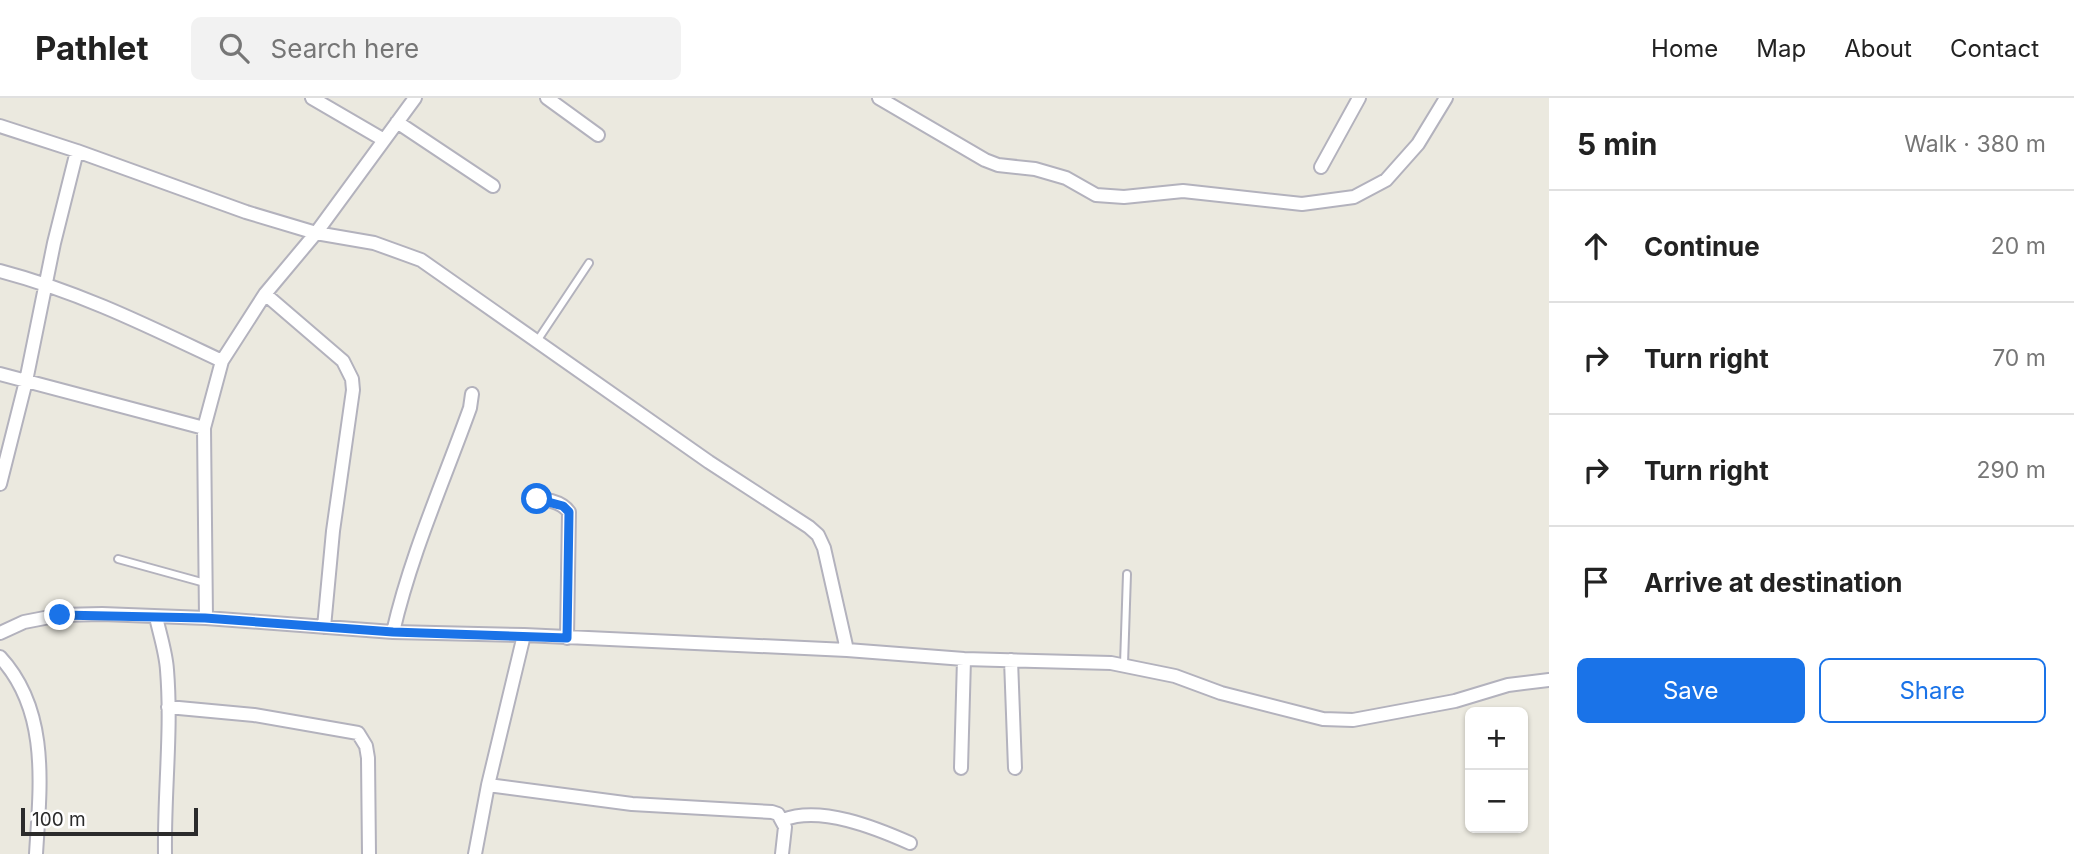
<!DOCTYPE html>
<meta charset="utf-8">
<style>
body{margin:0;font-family:Inter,sans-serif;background:#f2f2f2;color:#222}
.controls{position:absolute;right:21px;bottom:21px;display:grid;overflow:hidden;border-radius:10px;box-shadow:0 2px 5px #0004}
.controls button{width:63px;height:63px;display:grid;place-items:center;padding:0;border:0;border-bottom:2px solid #e0e0e0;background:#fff;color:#222;font:35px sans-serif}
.scale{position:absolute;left:21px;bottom:18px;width:177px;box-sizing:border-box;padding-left:7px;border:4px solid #2b2b2b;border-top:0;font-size:19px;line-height:24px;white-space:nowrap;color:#2b2b2b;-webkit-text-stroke:5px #fff;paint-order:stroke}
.stop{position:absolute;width:21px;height:21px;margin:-16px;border:5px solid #1a73e8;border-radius:50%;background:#fff}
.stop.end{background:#1a73e8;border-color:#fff;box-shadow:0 2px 7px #0008}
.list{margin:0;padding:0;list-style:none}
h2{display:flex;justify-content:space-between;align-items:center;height:91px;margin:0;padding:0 28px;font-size:30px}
h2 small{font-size:23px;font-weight:400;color:#767676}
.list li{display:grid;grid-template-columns:46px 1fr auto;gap:21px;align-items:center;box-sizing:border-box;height:112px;padding:0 28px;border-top:2px solid #e0e0e0}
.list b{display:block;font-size:26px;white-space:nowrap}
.list em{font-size:23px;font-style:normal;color:#767676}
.actions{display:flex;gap:14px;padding:21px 28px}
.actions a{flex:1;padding:16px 0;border:2px solid #1a73e8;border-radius:10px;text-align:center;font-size:24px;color:#1a73e8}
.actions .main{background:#1a73e8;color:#fff}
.icon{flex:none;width:38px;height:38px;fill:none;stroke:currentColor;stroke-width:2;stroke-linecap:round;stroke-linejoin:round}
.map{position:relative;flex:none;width:1549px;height:756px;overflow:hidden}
header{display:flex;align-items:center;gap:42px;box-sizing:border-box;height:98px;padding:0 35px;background:#fff;border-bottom:2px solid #e0e0e0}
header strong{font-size:33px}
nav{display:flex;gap:38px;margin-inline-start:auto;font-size:24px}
.search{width:490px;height:63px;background:#f2f2f2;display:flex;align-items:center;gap:18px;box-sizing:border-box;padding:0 24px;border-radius:10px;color:#767676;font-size:26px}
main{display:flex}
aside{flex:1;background:#fff}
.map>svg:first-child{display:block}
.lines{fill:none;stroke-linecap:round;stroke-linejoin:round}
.lane-casing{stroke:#b3b2bd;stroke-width:10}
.street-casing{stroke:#b3b2bd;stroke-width:16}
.lane{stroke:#fff;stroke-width:6}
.street{stroke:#fff;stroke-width:12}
.route{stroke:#1a73e8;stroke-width:9}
</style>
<header>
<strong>Pathlet</strong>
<div class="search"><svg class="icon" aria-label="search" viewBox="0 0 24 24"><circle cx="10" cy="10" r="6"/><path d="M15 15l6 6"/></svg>Search here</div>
<nav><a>Home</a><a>Map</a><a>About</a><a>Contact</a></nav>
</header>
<main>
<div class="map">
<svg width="1549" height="756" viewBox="0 0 1549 756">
<rect width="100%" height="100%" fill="#ebe9df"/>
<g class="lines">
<defs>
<path id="lane" d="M537 243 589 165
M118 461 205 485
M1124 566 1127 476"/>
<path id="street" d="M312 0 384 42
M547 0 598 37
M879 0 985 62 998 67 1035 71 1066 80 1096 97 1124 99 1183 93 1302 106 1354 99 1386 82 1418 46 1446 0
M397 24 493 88
M0 28 77 53 246 114 316 135 374 145 421 162 709 364 809 429 818 437 824 450 847 552
M1321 69 1359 0
M0 173C80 194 148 228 222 263
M265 196 343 263 352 281 353 292 333 433 324 529
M0 276 204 330
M0 386 26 283 54 145 77 53
M531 404C542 398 562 404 569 414L567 540
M156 519C160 537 166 555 167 572 172 633 164 695 165 756
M206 520 204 330 222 263 265 196 316 135 415 0
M393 534C411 456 443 385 470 310L472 296
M0 535 24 524 60 517 102 516 206 520 393 534 524 537 847 552 964 561 1111 565 1175 578 1221 595 1323 621 1353 622 1455 603 1508 587 1549 582
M0 559C50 613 40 689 36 756
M1011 562 1015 670
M168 609 254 617 358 635 366 648 368 660 369 756
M961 670 964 561
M488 687 632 706 772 714 778 716 785 729 782 756
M783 722C820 707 876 730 910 745
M475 756 488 687 524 537"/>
</defs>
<!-- lane casing -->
<use href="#lane" class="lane-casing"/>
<!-- street casing -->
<use href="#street" class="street-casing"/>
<!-- lane -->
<use href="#lane" class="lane"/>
<!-- street -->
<use href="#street" class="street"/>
</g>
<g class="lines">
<!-- route -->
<path class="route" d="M60 517 205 520 393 534 567 540 569 414 563 408 537 401"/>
</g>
</svg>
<div class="controls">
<button>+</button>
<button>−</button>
</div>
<div class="scale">100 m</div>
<div class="stop" style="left:537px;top:401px"></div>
<div class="stop end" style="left:60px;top:517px"></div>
</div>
<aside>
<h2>5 min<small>Walk · 380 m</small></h2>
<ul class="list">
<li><svg class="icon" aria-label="ahead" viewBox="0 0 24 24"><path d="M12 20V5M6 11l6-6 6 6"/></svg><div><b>Continue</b></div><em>20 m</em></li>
<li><svg class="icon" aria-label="right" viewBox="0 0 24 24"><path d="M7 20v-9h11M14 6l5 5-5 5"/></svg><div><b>Turn right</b></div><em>70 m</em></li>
<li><svg class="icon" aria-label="right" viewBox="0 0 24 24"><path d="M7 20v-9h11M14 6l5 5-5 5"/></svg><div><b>Turn right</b></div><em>290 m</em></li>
<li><svg class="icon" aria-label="arrive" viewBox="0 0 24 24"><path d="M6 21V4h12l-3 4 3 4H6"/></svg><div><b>Arrive at destination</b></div></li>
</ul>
<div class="actions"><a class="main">Save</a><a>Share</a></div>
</aside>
</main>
